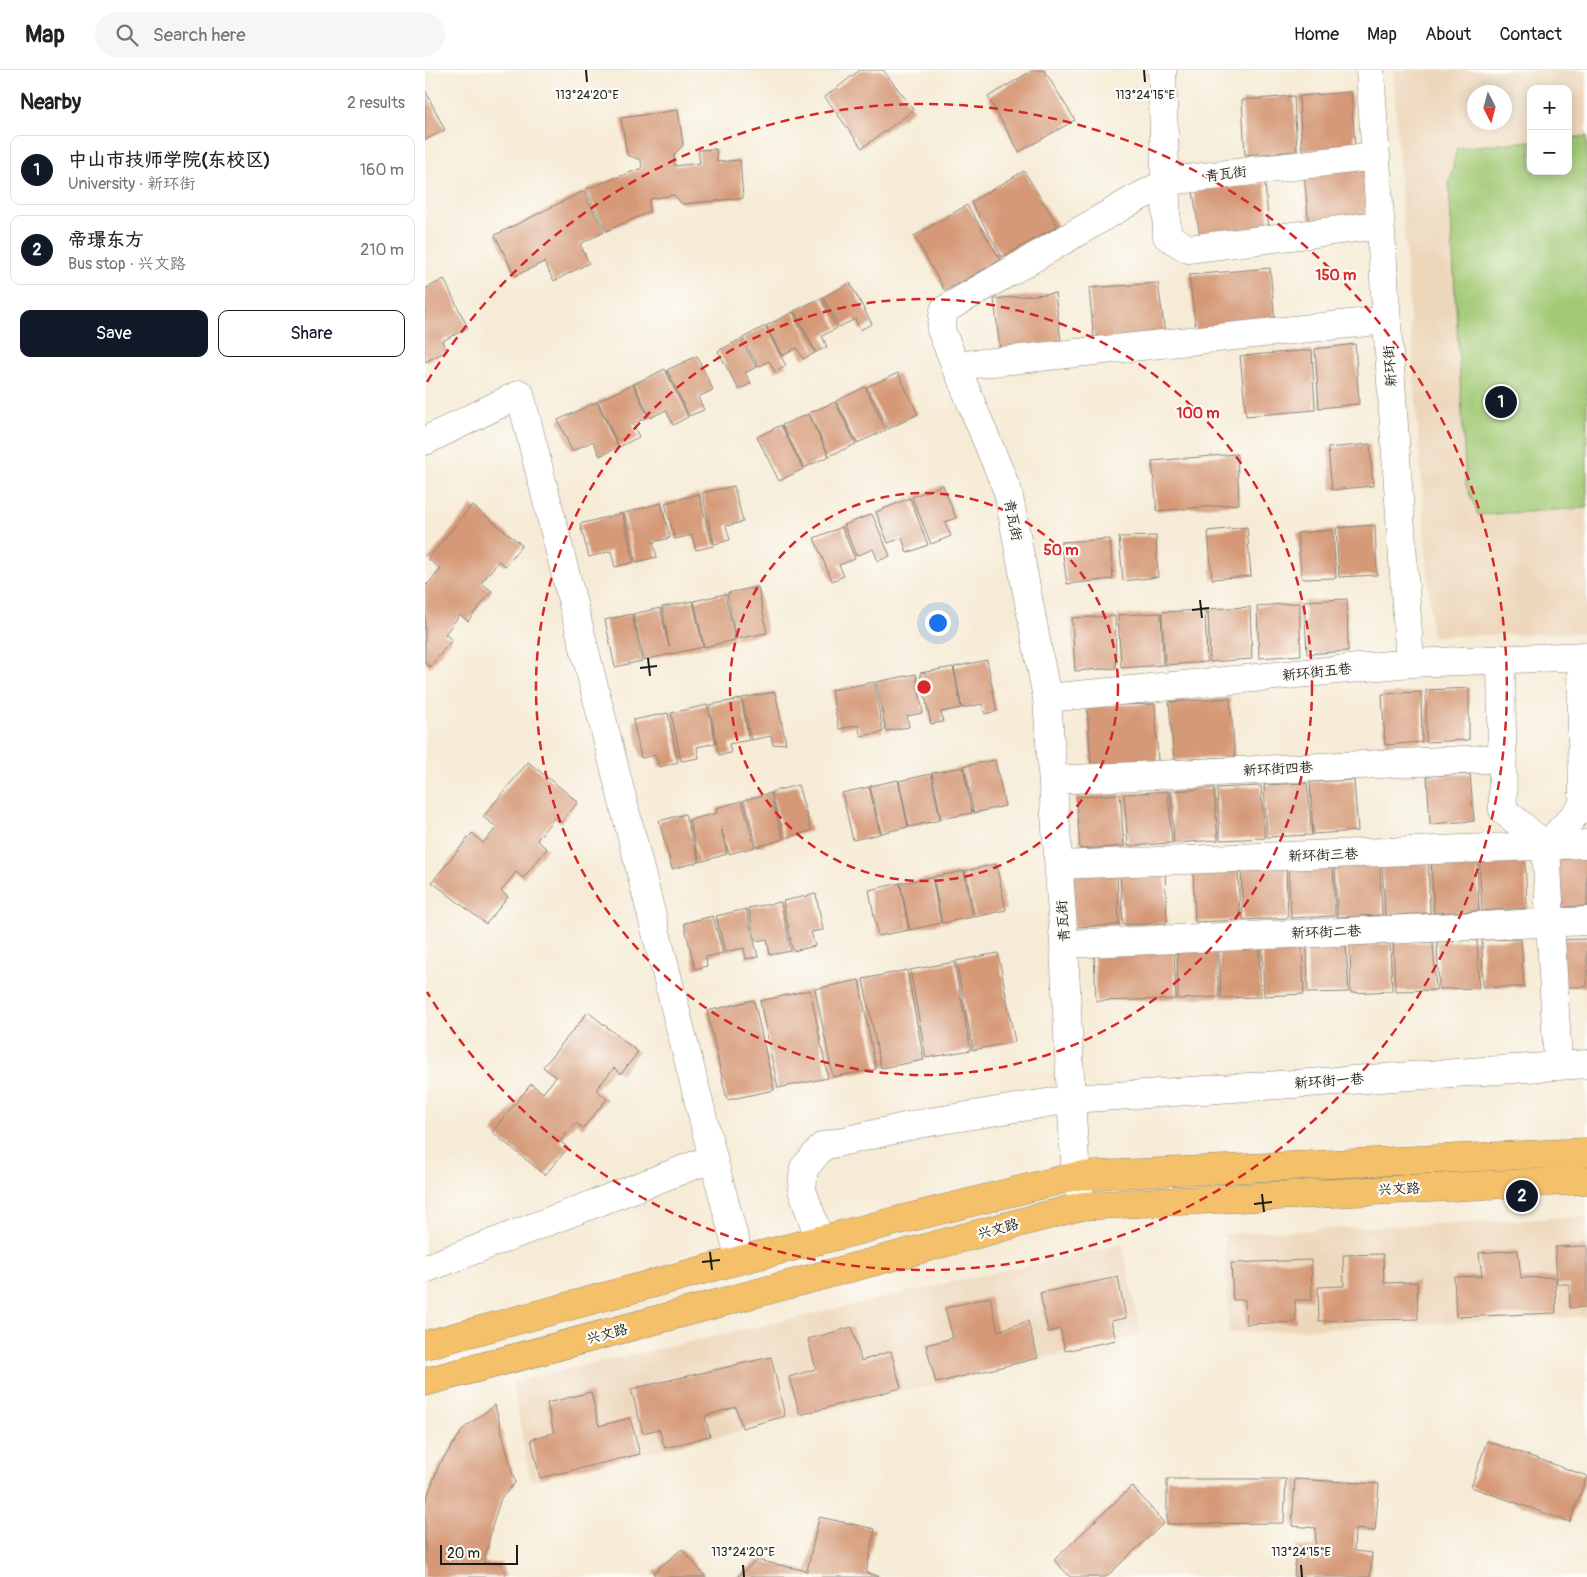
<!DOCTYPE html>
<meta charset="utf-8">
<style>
body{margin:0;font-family:Pangolin,"LXGW WenKai TC",sans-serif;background:#f6f6f6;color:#202124}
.controls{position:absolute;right:15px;top:15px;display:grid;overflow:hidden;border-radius:10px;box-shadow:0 2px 12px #0003}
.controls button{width:45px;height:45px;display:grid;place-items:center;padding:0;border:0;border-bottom:1px solid #e0e0e0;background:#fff;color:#202124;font:25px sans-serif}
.compass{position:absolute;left:1042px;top:15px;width:45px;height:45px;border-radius:50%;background:#fff;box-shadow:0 2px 12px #0003;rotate:174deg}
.scale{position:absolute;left:15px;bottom:12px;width:78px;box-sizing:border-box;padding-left:5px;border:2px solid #1c1c1c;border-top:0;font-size:14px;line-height:18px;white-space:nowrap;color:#1c1c1c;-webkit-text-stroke:4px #fdfcf7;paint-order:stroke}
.you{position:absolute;left:512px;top:552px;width:18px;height:18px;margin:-12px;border:4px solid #fff;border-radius:50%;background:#1a73e8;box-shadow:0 0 0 8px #1a73e833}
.badge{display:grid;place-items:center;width:32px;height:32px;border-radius:50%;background:#111827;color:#fff;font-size:16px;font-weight:700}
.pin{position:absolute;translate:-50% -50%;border:2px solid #fff;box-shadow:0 1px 5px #0006}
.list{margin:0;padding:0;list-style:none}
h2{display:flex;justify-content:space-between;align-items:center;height:65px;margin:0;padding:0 20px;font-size:21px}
h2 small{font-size:16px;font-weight:400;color:#757577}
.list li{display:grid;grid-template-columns:32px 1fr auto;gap:15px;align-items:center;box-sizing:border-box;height:70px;margin:0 10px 10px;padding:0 10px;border:1px solid #e0e0e0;border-radius:10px}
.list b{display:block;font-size:19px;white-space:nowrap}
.list p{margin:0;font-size:16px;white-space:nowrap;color:#757577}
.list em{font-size:16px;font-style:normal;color:#757577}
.actions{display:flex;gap:10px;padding:15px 20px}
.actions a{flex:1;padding:11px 0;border:1px solid #111827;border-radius:10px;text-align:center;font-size:18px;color:#111827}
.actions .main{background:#111827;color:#fff}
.icon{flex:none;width:28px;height:28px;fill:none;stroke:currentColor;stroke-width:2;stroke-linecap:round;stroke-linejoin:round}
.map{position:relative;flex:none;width:1162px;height:1507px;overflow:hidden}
header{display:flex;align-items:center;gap:30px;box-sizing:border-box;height:70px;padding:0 25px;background:#fff;border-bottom:1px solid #e0e0e0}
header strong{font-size:24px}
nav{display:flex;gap:28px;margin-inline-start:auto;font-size:18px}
.search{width:350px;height:45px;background:#f6f6f6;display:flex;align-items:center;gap:12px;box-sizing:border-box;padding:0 18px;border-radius:28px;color:#757577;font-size:19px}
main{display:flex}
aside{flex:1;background:#fff}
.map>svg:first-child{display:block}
.built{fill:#edd7bb;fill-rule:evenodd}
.green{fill:#a1c974;stroke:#5e7248}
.building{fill:#d59977}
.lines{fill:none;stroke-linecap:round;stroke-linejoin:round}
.minor-casing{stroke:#898479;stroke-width:29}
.major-casing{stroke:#898479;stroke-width:29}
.minor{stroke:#fff;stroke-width:28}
.major{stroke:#f4c16a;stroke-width:28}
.ticks{fill:none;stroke:#1c1c1c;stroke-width:2}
.ring{fill:none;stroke:#d62828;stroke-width:2.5;stroke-dasharray:9 6}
.labels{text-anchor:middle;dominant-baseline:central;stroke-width:4.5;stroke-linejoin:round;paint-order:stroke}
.street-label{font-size:14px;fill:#1c1c1c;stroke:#fdfcf7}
.ticks-label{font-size:12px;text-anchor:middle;fill:#1c1c1c;stroke:#fdfcf7;stroke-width:4.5;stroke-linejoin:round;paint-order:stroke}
.centre{fill:#d62828;stroke:#fdfcf7;stroke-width:2.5}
.ring-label{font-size:15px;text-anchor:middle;font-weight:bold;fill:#d62828;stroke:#fdfcf7;stroke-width:4.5;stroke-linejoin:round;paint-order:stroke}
</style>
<header>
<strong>Map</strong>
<div class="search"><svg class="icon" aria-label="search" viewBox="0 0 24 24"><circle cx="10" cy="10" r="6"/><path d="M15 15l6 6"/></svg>Search here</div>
<nav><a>Home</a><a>Map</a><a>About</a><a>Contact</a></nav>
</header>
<main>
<aside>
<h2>Nearby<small>2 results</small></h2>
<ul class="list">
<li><span class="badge">1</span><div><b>中山市技师学院(东校区)</b><p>University · 新环街</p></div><em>160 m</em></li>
<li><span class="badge">2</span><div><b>帝璟东方</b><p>Bus stop · 兴文路</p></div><em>210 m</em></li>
</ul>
<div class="actions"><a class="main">Save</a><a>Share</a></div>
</aside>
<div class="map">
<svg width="1162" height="1507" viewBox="0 0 1162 1507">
<rect width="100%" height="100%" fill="#fdfcf7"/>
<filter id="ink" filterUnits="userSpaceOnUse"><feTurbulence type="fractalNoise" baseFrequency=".02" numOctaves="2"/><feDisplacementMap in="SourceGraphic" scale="10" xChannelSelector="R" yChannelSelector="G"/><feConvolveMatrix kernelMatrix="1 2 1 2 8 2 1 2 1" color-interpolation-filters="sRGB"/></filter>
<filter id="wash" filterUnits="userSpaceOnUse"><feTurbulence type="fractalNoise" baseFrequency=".0096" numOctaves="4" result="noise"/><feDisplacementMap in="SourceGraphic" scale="20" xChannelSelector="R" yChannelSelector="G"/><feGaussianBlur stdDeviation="1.12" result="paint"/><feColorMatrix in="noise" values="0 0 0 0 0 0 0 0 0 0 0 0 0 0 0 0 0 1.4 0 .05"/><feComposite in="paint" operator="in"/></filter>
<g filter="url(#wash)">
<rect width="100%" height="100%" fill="#f6ebd6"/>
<!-- built -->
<path class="built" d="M968 0H1162V563L1007 566ZM1106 19H1143V101H1106ZM1050 22H1080V52H1050Z
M1162 1147V1246L804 1263 799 1164Z
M697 1174 716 1265 106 1411 87 1312Z"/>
<!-- green -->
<path class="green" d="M1162 66V438L1053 445 1041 415 1024 115 1032 78 1106 71V101H1143V68Z"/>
<g id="blocks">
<!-- building -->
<path class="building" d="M435 0H458L489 40 437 78 400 27Z
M608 0H619L650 50 594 82 563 27Z
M0 20 20 60 0 70Z
M926 22 930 76 877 81 874 26Z
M869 26 872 81 820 85 817 30Z
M253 40 258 75 249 85 250 96 275 93 273 80 291 79 292 92 315 90 318 128 257 134 249 125 225 129 224 142 181 161 161 119 217 98 216 90 202 85 196 48Z
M939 96 942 149 884 156 879 104Z
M599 101 633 156 577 187 546 132Z
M840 113 844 160 775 168 768 121Z
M159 121 179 162 155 174 164 193 129 211 119 192 90 206 70 165Z
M542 135 576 190 520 221 489 166Z
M845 198 850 253 771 262 764 205Z
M19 209 43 258 17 271 22 281 0 292V219Z
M425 213 447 254 435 260 430 249 414 257 398 227Z
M733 213 740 263 669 271 664 218Z
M630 223 636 272 575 279 569 229Z
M396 228 412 258 397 266 402 277 391 282 369 241Z
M368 242 390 283 378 289 372 278 357 286 341 256Z
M340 256 361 296 350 302 344 291 333 297 318 268Z
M316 269 331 297 320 303 326 313 314 320 293 281Z
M930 274 934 334 894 338 890 279Z
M887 280 890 340 821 346 815 286Z
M272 286 288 320 273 327 279 340 264 346 242 300Z
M240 299 263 347 248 355 241 340 225 348 209 314Z
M473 303 493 344 463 359 442 317Z
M208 314 223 347 208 354 214 367 194 377 173 331Z
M440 317 461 360 432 373 411 331Z
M172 332 193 377 175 386 168 371 147 381 133 350Z
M410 332 431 374 404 386 384 343Z
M383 344 404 386 379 398 357 355Z
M356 355 378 399 354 411 332 367Z
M945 374 948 416 907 420 903 378Z
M812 384 814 434 732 441 727 391Z
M518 415 531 448 520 452 526 466 506 474 487 427Z
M309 416 318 452 301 456 305 470 289 474 277 423Z
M274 424 288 476 271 480 267 465 250 469 240 433Z
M485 428 503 475 482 483 477 468 463 473 451 442Z
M236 433 245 468 228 472 232 487 211 492 199 443Z
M47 435 97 475 80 496 74 491 56 513 67 521 43 551 35 545 20 564 27 570 5 597 0 593V513L2 515 16 499 3 489Z
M197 443 209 492 190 497 186 481 164 487 155 454Z
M447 444 465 486 453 491 448 479 431 486 419 455Z
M950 455 952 505 914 507 911 458Z
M417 457 430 489 414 495 419 506 407 511 389 468Z
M822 457 826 506 787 509 783 461Z
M908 460 911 508 877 509 872 463Z
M731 466 733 507 698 511 694 467Z
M685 469 688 509 642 514 636 472Z
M333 517 342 563 311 569 302 523Z
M300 524 310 570 279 577 269 531Z
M922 529 923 581 882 584 879 531Z
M268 531 278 577 219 590 208 544 235 538 244 577 237 537Z
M874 533 876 585 834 588 832 536Z
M825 537 827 589 785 592 783 539Z
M780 540 782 592 740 595 737 542Z
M736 543 738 595 696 598 693 545Z
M207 544 217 591 190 597 180 550Z
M690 546 691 598 650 601 647 548Z
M562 590 572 641 560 644 557 634 537 638 529 597Z
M528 597 536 638 516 642 518 652 506 654 495 603Z
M491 604 498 643 482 646 484 657 461 661 451 612Z
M449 612 458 662 436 666 433 655 414 659 406 620Z
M1044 618V670L1001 672V620Z
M350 622 361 673 348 675 346 666 326 670 317 628Z
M996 622 997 672 960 675 957 624Z
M805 628 810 687 749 690 744 632Z
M316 629 324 670 304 674 306 683 294 685 284 635Z
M730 634 733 692 666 696 662 636Z
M282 635 291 673 272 677 274 688 256 691 246 643Z
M243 643 253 692 234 697 231 685 216 688 208 650Z
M570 690 580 736 549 743 539 696Z
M103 692 153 732 136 753 129 748 112 770 122 779 98 808 91 802 76 821 83 827 61 854 7 812 47 763 58 773 72 757 58 747Z
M538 697 547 743 516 749 507 703Z
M506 704 515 750 484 757 474 711Z
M1045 704 1049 751 1005 754 1002 706Z
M473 710 483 757 456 763 445 716Z
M929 710 933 761 888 764 885 712Z
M882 713 887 765 842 767 839 715Z
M373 715 386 761 360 768 346 722Z
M836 716 840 768 795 770 792 718Z
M444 717 455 764 428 770 417 723Z
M789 718 793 770 749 773 746 721Z
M743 721 747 773 703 776 699 724Z
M345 723 358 769 332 777 319 730Z
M695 724 699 776 655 779 651 727Z
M317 731 330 777 304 784 296 757 302 784 275 792 264 750 292 743 291 738Z
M260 744 274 792 247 799 234 751Z
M1100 786 1102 838 1057 841 1054 787Z
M1052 788 1054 841 1009 843 1006 790Z
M1162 788V836L1129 837 1127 790Z
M1003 791 1005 843 960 846 957 792Z
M955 792 957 845 912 847 910 794Z
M571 794 581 840 550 847 540 801Z
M908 794 910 846 866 848 863 795Z
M861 796 863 848 818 850 816 797Z
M813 798 815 850 770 852 768 799Z
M740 800 742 853 698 855 695 802Z
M539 801 548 847 517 853 508 807Z
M692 803 694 855 649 857 647 804Z
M507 807 516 853 485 860 475 813Z
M475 813 484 860 453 866 444 820Z
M391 824 398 860 386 862 390 876 368 881 358 831Z
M356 832 366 881 345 885 342 869 331 871 323 838Z
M321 839 333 887 321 889 319 878 300 882 291 846Z
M288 846 298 883 281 887 282 896 270 899 259 853Z
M1096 869 1099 917H1058L1057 870Z
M1162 869V917H1132L1130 870Z
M1052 870 1054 918 1014 919 1012 872Z
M1008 872 1011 920 970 921 968 873Z
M921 874 924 922 883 923 882 876Z
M965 874 967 921 926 923 925 875Z
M877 877 879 924 839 926 837 878Z
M834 879 836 927 796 928 794 880Z
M791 880 794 927 753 929 752 881Z
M749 882 751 929 671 931 669 883Z
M573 883 590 972 548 980 531 891Z
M529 892 546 980 501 988 485 900Z
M482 900 499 990 456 998 438 909Z
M434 910 451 999 408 1007 390 919Z
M385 920 403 1008 353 1018 335 931Z
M329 930 349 1020 302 1030 282 941Z
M163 942 213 982 196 1004 189 998 171 1020 182 1029 158 1058 151 1053 135 1071 143 1078 120 1105 67 1062 106 1014 118 1023 131 1007 118 997Z
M1162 1176V1237L1145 1238 1144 1214H1132L1130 1177Z
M1093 1180 1096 1208 1130 1207 1131 1243 1031 1247 1029 1207 1057 1206 1054 1183Z
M958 1184 959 1213 992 1212 993 1249 894 1251 893 1217 919 1216 918 1185Z
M886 1190 887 1230H870L871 1252 821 1254 820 1230H808L806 1193Z
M693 1207 701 1248 686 1251 691 1270 640 1281 635 1259 623 1262 615 1223Z
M565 1227 573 1261 603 1251 613 1288 511 1313 501 1275 528 1268 520 1238Z
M427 1257 436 1291 466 1281 476 1318 375 1345 364 1307 391 1299 383 1269Z
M346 1287 360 1346 317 1358 311 1337 280 1346 285 1366 240 1378 234 1359 218 1363 206 1319Z
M166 1322 174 1356 205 1348 215 1384 115 1408 106 1369 129 1363 122 1333Z
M70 1335 90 1413 76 1428 67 1457 59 1493H76L81 1507H0V1432L14 1395 39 1358Z
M1062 1371 1162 1406 1145 1452 1046 1417Z
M742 1409H861L859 1453 742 1454Z
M870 1409 954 1414 950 1461 930 1459 929 1481 947 1483 945 1507H869L871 1476 890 1477 891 1458 867 1456Z
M707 1416 739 1453 681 1507H645L629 1490Z
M394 1447 450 1459 441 1503 456 1507H312L332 1490 382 1501Z
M257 1479 281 1507H232L228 1503Z"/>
</g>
</g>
<g filter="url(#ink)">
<use href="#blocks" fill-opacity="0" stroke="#898479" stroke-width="1"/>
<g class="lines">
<defs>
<path id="minor" d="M737 0 742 166 763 179 955 155
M945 0 985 593
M530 296 961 250
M0 371 95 324 288 1088 315 1190
M1076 589 1078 740 1121 776
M622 628 985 593 1162 586
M628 710 1078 688
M634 795 1162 774
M639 874 1162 851
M1133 995 1121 776 1158 736 1156 587
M657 1136 651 1106 646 1029 639 874 622 628 583 422 516 260 519 240 706 131 745 111 951 86
M395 1170 377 1120 379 1098 398 1076 493 1054 646 1029 1162 994
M0 1199 288 1088"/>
<path id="major" d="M0 1275 315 1190 651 1106 1162 1082
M0 1312 657 1136 1162 1110"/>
</defs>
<!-- minor casing -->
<use href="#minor" class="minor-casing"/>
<!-- major casing -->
<use href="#major" class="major-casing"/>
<!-- minor -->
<use href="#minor" class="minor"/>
<!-- major -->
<use href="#major" class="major"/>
</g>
</g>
<!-- ticks -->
<path class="ticks" d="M161 0 162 12M719 0 720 12M775 530 777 548M767 540 784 538M223 588 225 606M215 598 232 596M837 1124 839 1142M829 1134 847 1132M285 1182 287 1200M277 1192 295 1190M318 1495 319 1507M876 1495 877 1507"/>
<!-- distance rings -->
<g class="ring">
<circle cx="499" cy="617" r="194"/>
<circle cx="499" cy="617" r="388"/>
<path d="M2 312A583 583 0 1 1 2 922"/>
</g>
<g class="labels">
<!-- street labels -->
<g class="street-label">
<text transform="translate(801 104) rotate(-7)">青瓦街</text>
<text transform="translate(965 296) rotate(-94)">新环街</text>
<text transform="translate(588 450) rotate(79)">青瓦街</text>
<text transform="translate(892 602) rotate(-6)">新环街五巷</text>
<text transform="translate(853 699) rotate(-3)">新环街四巷</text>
<text transform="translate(898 785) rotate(-2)">新环街三巷</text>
<text transform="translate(638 851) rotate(-94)">青瓦街</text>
<text transform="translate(901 862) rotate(-2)">新环街二巷</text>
<text transform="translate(904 1011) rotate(-4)">新环街一巷</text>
<text transform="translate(974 1119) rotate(-3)">兴文路</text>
<text transform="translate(573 1159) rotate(-15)">兴文路</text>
<text transform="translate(182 1264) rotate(-15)">兴文路</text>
</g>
</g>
<g class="ticks-label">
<text x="162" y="29">113°24'20"E</text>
<text x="720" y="29">113°24'15"E</text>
<text x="318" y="1486">113°24'20"E</text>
<text x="876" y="1486">113°24'15"E</text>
</g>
<circle cx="499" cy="617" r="8" class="centre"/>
<g class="ring-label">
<text x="911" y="210">150 m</text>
<text x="773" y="348">100 m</text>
<text x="636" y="485">50 m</text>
</g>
</svg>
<div class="controls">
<button>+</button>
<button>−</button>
</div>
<svg class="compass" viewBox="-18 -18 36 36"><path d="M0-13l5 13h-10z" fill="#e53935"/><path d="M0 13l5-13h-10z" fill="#757577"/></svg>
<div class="scale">20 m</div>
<div class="you"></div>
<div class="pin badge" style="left:1076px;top:332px">1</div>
<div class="pin badge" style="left:1097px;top:1126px">2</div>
</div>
</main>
